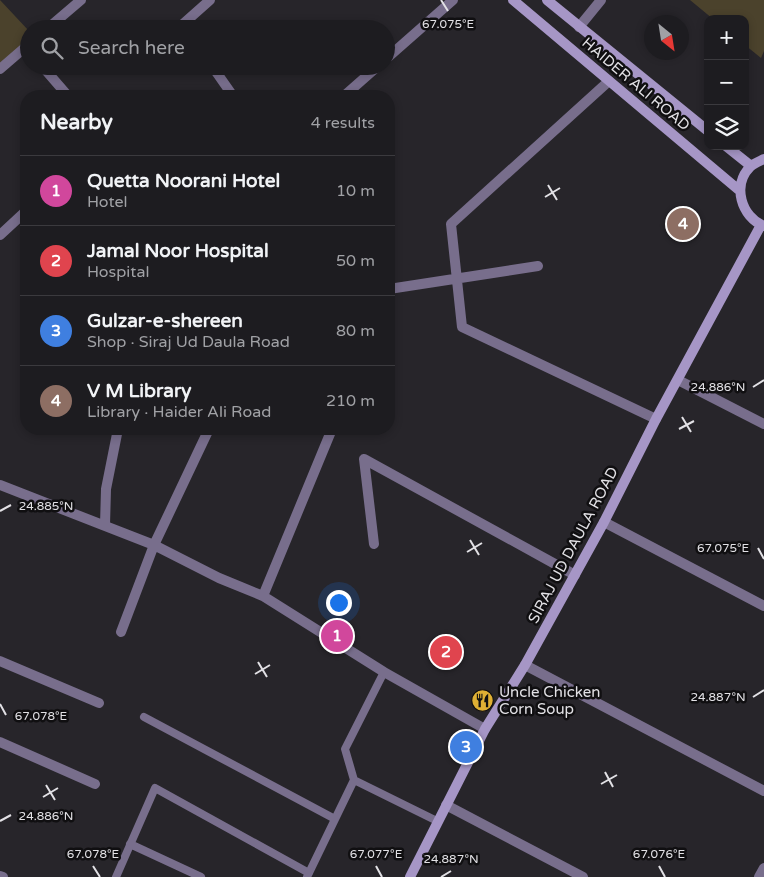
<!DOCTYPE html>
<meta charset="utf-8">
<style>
body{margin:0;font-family:"Varela Round",sans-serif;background:#2a292d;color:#f1f3f6}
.controls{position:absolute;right:15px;top:15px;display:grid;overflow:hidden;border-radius:10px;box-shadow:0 2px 8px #0003}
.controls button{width:45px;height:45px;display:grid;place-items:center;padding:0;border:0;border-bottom:1px solid #3b3a3e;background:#1d1c20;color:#f1f3f6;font:25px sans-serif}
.compass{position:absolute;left:644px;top:15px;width:45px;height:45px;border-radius:50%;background:#1d1c20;box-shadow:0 2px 8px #0003;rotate:150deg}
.you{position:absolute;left:338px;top:602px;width:18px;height:18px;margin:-12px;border:4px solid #fff;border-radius:50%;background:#1a73e8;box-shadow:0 0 0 8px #1a73e833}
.badge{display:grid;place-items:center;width:32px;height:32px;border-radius:50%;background:#ea580c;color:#fff;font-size:16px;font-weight:700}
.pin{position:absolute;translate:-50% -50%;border:2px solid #fff;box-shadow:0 1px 5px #0006}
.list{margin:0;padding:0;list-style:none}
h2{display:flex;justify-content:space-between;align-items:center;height:65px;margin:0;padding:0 20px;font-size:21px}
h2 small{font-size:16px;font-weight:400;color:#a0a1a5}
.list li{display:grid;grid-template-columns:32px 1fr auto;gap:15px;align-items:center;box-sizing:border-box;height:70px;padding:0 20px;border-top:1px solid #3b3a3e}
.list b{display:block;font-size:19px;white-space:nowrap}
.list p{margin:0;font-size:16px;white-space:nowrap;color:#a0a1a5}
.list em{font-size:16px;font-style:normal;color:#a0a1a5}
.icon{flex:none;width:28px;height:28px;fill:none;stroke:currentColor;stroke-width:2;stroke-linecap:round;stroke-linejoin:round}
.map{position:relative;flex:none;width:764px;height:877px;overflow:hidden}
.search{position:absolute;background:#1d1c20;box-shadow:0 2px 8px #0003;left:20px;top:20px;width:375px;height:55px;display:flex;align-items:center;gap:12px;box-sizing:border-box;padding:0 18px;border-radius:28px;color:#a0a1a5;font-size:19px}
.panel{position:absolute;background:#1d1c20;box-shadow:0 2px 8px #0003;left:20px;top:90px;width:375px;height:345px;border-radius:20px}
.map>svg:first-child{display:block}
.green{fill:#4b422c}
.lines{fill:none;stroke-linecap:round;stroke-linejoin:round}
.service{stroke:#786e8c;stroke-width:8}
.minor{stroke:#786e8c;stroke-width:10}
.secondary{stroke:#a696c6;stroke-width:10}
.ticks{fill:none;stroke:#e2e1e5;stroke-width:2}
.labels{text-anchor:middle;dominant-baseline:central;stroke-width:5;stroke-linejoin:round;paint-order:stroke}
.street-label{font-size:15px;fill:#e2e1e5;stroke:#100f11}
.poi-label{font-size:15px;fill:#e2e1e5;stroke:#100f11;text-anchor:start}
.ticks-label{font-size:12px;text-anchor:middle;fill:#e2e1e5;stroke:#100f11;stroke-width:5;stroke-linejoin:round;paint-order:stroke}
</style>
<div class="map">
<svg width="764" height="877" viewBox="0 0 764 877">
<rect width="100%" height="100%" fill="#27252a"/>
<!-- green -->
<path class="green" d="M0 0 29 31V44L0 69Z
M690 0H764V51L761 58 745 45V19H713Z"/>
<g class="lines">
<!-- service -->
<path class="service" d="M384 672 345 749 354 780 437 821
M144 717 335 819
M130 844 201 877
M116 877 155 788 309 873
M307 877 354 780"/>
<!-- minor -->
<path class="minor" d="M579 27 601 0
M47 29 81 0
M186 29 183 24 210 0
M386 59 453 0
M42 66 68 96
M212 66 233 96
M0 69 29 44
M609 81 451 224 462 327 656 419
M344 96 378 66
M0 235 26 211
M389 289 538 266
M678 380 764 424
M364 459 575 575
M364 459 374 544
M0 485 154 545 219 578 263 596 384 672 485 729
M604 522 764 606
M105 525 106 489 118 429
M263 596 332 429
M121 632 154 545 209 429
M0 661 99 703
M525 665 764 791
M0 742 95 784
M446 805 583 877
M0 876 3 877
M759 877 764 868"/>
<!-- secondary -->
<path class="secondary" d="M513 0 740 191
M547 0 708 131
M726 146 751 166
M764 159C760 161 754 163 750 167 732 185 741 217 764 226
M410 877 485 729 525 665 604 522 656 419 761 225"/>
</g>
<!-- ticks -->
<path class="ticks" d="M441 0 448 11M548 185 557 200M545 197 560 188M753 387 764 380M682 417 691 432M679 429 694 421M0 511 11 505M470 540 479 555M758 548 764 559M467 552 482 543M258 662 267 677M255 674 270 665M753 697 764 690M0 704 6 715M605 772 613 787M601 784 617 775M46 785 55 800M43 797 58 788M0 821 11 815M93 866 100 877M376 866 382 877M659 866 665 877M441 877 451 871"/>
<!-- icons -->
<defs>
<symbol id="restaurant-disc" viewBox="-11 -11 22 22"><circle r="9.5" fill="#dfb034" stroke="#100f11"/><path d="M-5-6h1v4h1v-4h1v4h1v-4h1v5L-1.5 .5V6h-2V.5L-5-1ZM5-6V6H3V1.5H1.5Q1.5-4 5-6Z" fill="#111"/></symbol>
</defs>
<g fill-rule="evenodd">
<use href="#restaurant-disc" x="470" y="688" width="25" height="25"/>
</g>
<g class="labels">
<!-- street labels -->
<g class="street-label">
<text transform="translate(636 84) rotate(40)">HAIDER ALI ROAD</text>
<text transform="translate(573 545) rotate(-62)">SIRAJ UD DAULA ROAD</text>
</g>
<!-- poi labels -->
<g class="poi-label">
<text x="499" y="692">Uncle Chicken<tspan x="499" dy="17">Corn Soup</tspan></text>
</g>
</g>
<g class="ticks-label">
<text x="448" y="28">67.075°E</text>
<text x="718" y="391">24.886°N</text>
<text x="46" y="510">24.885°N</text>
<text x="723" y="552">67.075°E</text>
<text x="718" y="701">24.887°N</text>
<text x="41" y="720">67.078°E</text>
<text x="46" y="820">24.886°N</text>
<text x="93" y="858">67.078°E</text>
<text x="376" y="858">67.077°E</text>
<text x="659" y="858">67.076°E</text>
<text x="451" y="863">24.887°N</text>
</g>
</svg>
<div class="controls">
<button>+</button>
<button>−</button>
<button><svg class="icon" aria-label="layers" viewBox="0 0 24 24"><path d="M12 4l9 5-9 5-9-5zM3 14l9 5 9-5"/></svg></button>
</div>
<svg class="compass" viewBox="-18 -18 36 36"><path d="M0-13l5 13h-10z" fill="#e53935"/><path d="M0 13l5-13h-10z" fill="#a0a1a5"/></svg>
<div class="you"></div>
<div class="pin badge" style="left:337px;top:636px;background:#d1479c">1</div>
<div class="pin badge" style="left:446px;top:652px;background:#e0444e">2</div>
<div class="pin badge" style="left:466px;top:747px;background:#3f7fe0">3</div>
<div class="pin badge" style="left:683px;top:224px;background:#8d6e63">4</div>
<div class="search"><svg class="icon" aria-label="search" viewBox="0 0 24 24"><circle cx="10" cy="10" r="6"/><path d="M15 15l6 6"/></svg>Search here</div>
<section class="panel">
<h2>Nearby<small>4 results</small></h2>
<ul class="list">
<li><span class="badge" style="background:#d1479c">1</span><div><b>Quetta Noorani Hotel</b><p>Hotel</p></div><em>10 m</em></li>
<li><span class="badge" style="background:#e0444e">2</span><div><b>Jamal Noor Hospital</b><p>Hospital</p></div><em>50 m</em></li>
<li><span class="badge" style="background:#3f7fe0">3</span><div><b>Gulzar-e-shereen</b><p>Shop · Siraj Ud Daula Road</p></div><em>80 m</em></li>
<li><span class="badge" style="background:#8d6e63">4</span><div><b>V M Library</b><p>Library · Haider Ali Road</p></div><em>210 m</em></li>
</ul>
</section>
</div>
